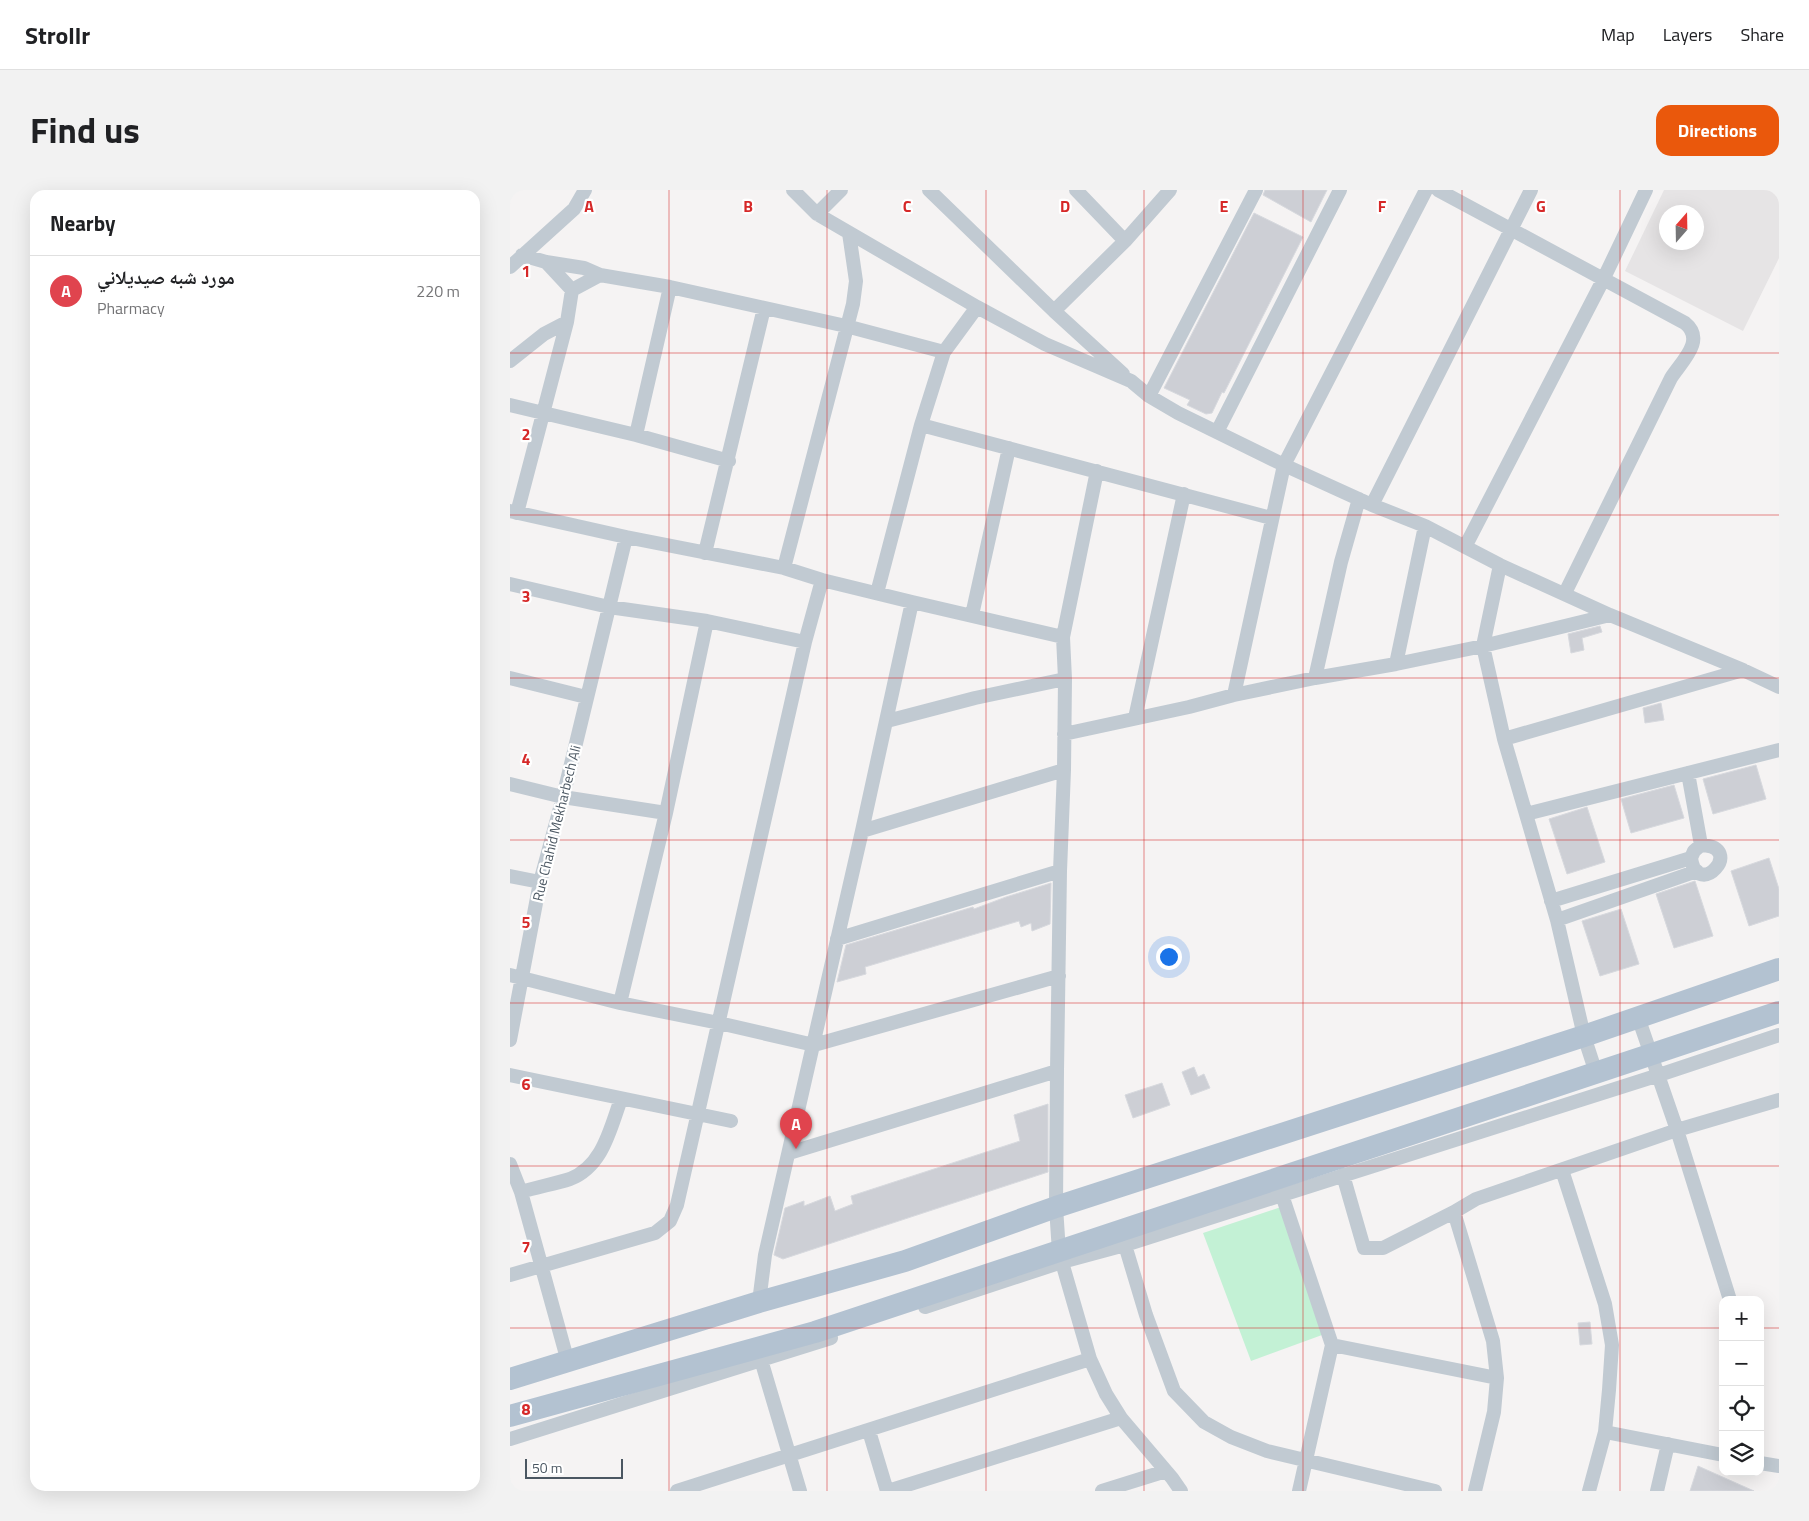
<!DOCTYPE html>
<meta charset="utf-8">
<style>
body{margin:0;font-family:"Titillium Web","Noto Naskh Arabic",sans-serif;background:#f2f2f2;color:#202124}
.controls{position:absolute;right:15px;bottom:15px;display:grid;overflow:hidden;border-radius:10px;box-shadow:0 5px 20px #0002}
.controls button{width:45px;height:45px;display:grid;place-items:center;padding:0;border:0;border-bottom:1px solid #e0e0e0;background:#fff;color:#202124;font:25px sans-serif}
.compass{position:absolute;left:1149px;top:15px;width:45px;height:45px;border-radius:50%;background:#fff;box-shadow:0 5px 20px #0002;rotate:20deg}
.scale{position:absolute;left:15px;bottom:12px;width:98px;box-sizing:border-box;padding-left:5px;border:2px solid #4a5661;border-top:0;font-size:14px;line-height:18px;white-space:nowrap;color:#4a5661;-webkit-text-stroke:4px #fff;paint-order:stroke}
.you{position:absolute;left:658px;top:766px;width:18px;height:18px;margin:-12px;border:4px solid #fff;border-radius:50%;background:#1a73e8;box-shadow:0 0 0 8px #1a73e833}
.badge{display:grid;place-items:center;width:32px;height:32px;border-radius:50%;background:#ea580c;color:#fff;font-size:16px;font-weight:700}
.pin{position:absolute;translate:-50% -41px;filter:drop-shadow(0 1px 2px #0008)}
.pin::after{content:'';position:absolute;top:26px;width:18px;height:15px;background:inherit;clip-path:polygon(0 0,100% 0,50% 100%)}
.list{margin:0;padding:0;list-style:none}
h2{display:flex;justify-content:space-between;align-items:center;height:65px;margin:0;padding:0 20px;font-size:21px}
h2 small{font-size:16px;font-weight:400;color:#757577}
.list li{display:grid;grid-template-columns:32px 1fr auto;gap:15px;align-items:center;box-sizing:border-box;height:70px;padding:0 20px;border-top:1px solid #e0e0e0}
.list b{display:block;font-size:19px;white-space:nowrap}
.list p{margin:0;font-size:16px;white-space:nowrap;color:#757577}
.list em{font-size:16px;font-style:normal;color:#757577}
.icon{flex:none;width:28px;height:28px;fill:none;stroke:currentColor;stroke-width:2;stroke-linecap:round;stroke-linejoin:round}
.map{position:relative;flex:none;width:1269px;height:1301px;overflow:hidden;border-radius:15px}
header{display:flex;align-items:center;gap:30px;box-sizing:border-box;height:70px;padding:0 25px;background:#fff;border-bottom:1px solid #e0e0e0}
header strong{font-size:24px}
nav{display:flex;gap:28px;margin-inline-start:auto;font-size:18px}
.intro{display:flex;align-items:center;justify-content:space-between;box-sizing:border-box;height:120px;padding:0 30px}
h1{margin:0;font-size:35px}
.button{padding:12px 22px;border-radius:15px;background:#ea580c;color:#fff;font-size:18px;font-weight:700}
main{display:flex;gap:30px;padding:0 30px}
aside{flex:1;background:#fff;border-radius:15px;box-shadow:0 5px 20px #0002}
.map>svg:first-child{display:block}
.education{fill:#e6e4e5;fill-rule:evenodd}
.green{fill:#c3f1d5}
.building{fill:#cdcfd5;stroke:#d7d9de}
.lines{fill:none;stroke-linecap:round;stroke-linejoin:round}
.street{stroke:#c1cad2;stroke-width:14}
.primary{stroke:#b3c2d1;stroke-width:22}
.grid{fill:none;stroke:#d62828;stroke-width:1;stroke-opacity:0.55}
.labels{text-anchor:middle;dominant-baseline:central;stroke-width:4.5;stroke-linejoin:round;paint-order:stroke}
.street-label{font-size:14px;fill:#4a5661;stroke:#fff}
.grid-label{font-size:16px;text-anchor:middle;font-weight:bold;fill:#d62828;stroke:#fff;stroke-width:4.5;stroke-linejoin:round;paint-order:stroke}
</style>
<header>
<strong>Strollr</strong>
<nav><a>Map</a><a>Layers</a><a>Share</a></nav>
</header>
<div class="intro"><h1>Find us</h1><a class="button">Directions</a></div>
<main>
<aside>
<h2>Nearby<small></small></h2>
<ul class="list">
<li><span class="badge" style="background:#e0444e">A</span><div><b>مورد شبه صيديلاني</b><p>Pharmacy</p></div><em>220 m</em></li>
</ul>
</aside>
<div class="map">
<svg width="1269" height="1301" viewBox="0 0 1269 1301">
<rect width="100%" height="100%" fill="#f5f3f3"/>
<!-- education -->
<path class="education" d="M1154 0H1269V68L1233 141 1115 81ZM1156 22H1186V52H1156Z"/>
<!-- green -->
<path class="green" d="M771 1017 812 1145 741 1171 693 1043Z"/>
<!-- building -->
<path class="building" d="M755 0H817L801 32 753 5Z
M744 23 793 47 714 203 712 202 702 223 696 224 677 215 680 210 654 198Z
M1090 436 1092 442 1072 448 1074 460 1061 463 1058 444Z
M1151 513 1154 530 1135 533 1133 518Z
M1246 575 1256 609 1203 624 1193 589Z
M1164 595 1174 628 1121 643 1111 609Z
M1077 617 1095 672 1057 684 1039 629Z
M1259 668 1269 699V726L1239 736 1221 681Z
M1185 691 1203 746 1164 758 1146 704Z
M541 693 540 734 522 741 521 733 511 737 509 731 355 777 356 784 327 792 336 755 463 717 464 719 496 707Z
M1111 719 1129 774 1090 786 1072 731Z
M684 877 688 887 694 884 700 898 681 905 672 882Z
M652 893 660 915 623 928 615 905Z
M538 914V982L273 1069 264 1065 275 1018 294 1011V1016L320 1006 325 1021 343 1014 341 1006 510 951 504 925Z
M1080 1132 1082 1154 1070 1155 1068 1133Z
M1188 1276 1244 1301H1180Z"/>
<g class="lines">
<!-- street -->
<path class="street" d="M283 0 307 24 467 117 535 154 621 191 639 206 668 223 774 275 862 315 915 336 990 375 1100 425 1233 480 1269 497
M419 0 544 121 613 184
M566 0 615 51
M928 0 1175 133C1196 150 1172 171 1161 188L1055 403
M307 24 331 0
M12 65 36 72 74 78 90 85 160 97 336 136 434 162
M0 77 64 19 75 0
M62 100 90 85
M544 121 615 51 660 0
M0 171 34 144 57 132
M639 206 746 0
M0 215 126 245 219 271
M411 235 761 328
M707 242 830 0
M126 245 160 97
M587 281 553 447 555 489 554 580 550 681 547 881 546 1017 549 1062 580 1169 596 1204 611 1228 662 1288 671 1301
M862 315 1021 0
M0 321 116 347 274 378 312 390 402 412 553 447
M7 323 57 132 62 100 36 72
M955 357 1093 90 1136 0
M195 363 254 118
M990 375 973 456 994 549 1047 730 1074 846 1086 883
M274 378 343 114 346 91 339 43
M0 394 99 417 197 431 295 452
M367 403 411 235 434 162 467 117
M462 425 499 258
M886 474 915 336
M0 488 76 507
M805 488 831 372 849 309
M724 505 774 275 916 0
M625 528 674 304
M377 531 465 508 555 489
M554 544 679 517 724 505 805 488 886 474 973 456 1100 425
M994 549 1233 480
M1178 583 1191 655
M0 594 53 607 156 623
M1016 624 1269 560
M352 641 554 580
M0 686 30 692
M1041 711 1181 668 1184 661 1191 655C1237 657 1187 711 1181 668
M1047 730 1187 681
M327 749 550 681
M0 785 110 813 209 833 304 855 549 786
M110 813 156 623 197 431
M1128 827 1167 940 1220 1110
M0 850 30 692 53 607 116 347
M0 885 221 931
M279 963 547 881
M0 974 11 1002 58 1172
M1052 980 1095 1114 1102 1155 1099 1200 1095 1242 1079 1301
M833 985 854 1058H873L944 1022
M11 1002C27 997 44 994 60 989 93 976 100 939 111 909
M772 1005 822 1155 789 1301
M615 1055 636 1125 664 1201 694 1232 721 1247 757 1261 925 1301
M0 1085 145 1043 160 1031 167 1015 295 452 312 390
M249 1112 255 1065 352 641 402 412
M415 1117 552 1072 615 1055 1149 885 1269 845
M822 1155 987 1188
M249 1163 290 1301
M359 1241 377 1301
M1095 1242 1213 1265
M0 1249 321 1148
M1250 1273 1269 1276
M167 1301 580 1169
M378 1301 611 1228
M592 1301 656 1281
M965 1301 984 1222 987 1188 983 1151 944 1022 966 1009 1167 940 1269 910
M1147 1301 1158 1254"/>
<!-- primary -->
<path class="primary" d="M0 1189 249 1112 395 1071 546 1017 1074 846 1269 779
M0 1226 305 1142 1269 822"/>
</g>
<!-- grid -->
<path class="grid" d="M159 0V1301M317 0V1301M476 0V1301M634 0V1301M793 0V1301M952 0V1301M1110 0V1301M0 163H1269M0 325H1269M0 488H1269M0 650H1269M0 813H1269M0 976H1269M0 1138H1213M1250 1138H1269"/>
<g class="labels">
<!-- street labels -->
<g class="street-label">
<text transform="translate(46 633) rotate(-76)">Rue Chahid Mekharbech Ali</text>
</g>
</g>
<g class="grid-label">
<text x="79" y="22">A</text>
<text x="238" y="22">B</text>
<text x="397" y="22">C</text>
<text x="555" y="22">D</text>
<text x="714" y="22">E</text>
<text x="872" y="22">F</text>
<text x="1031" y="22">G</text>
<text x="16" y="87">1</text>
<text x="16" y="250">2</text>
<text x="16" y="412">3</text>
<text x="16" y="575">4</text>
<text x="16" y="738">5</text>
<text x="16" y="900">6</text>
<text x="16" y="1063">7</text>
<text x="16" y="1225">8</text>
</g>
</svg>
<div class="controls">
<button>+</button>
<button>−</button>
<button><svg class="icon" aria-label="locate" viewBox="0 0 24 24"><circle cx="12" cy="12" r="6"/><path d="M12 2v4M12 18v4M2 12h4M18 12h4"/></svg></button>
<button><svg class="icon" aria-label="layers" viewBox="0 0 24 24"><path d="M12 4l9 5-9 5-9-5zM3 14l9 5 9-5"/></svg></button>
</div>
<svg class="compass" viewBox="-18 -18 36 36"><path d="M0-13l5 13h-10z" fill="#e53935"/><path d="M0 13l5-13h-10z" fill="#757577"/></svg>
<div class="scale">50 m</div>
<div class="you"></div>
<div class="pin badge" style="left:286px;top:959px;background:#e0444e">A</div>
</div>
</main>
